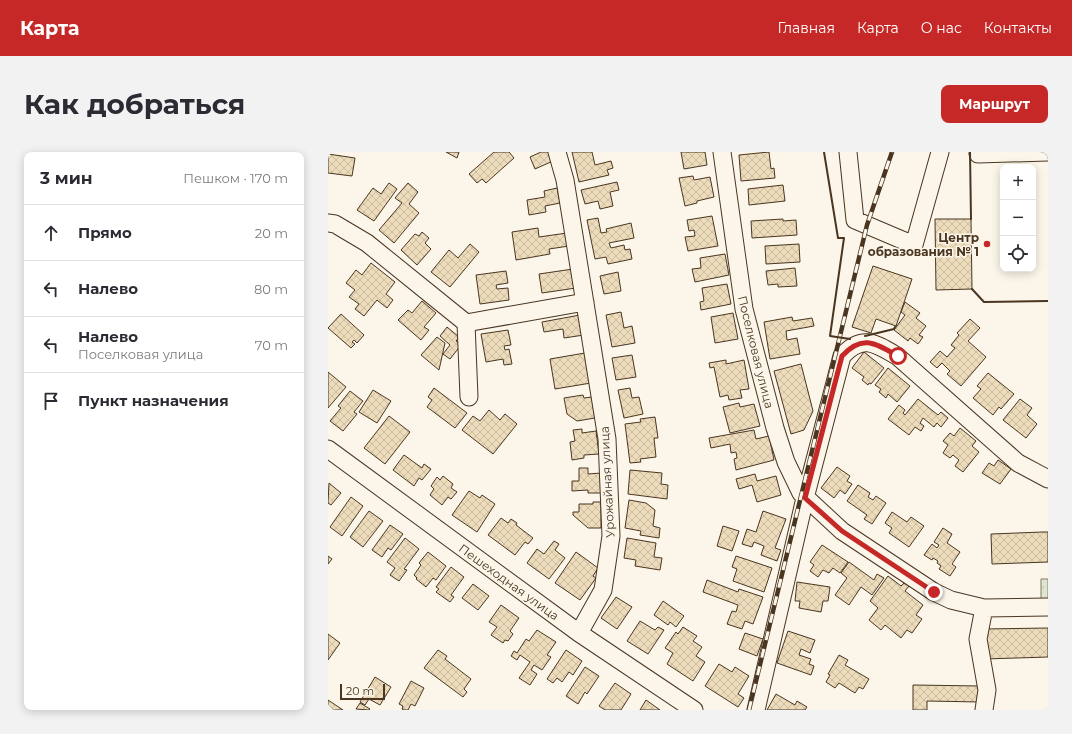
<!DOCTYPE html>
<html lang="ru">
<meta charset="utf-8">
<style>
body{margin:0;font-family:Montserrat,sans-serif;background:#f2f2f3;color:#2b2b33}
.controls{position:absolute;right:12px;top:12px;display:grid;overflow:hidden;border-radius:8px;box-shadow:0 2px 10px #0003}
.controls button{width:36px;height:36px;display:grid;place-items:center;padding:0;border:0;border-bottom:1px solid #e1e1e2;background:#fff;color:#2b2b33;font:20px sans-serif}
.scale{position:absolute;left:12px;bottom:10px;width:45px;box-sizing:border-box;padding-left:4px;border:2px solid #4a3520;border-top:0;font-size:11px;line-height:14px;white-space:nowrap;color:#4a3520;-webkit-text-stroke:3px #fbf6e9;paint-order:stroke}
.stop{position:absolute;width:12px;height:12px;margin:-9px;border:3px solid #c62828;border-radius:50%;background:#fff}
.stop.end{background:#c62828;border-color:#fff;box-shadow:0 1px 4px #0008}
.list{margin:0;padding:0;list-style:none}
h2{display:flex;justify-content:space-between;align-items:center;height:52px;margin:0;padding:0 16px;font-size:17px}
h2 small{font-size:13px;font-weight:400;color:#7c7c81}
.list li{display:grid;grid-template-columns:26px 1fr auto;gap:12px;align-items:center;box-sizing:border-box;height:56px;padding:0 16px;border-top:1px solid #e1e1e2}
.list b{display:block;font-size:15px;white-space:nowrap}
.list p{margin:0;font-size:13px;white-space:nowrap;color:#7c7c81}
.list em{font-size:13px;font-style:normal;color:#7c7c81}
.icon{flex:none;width:22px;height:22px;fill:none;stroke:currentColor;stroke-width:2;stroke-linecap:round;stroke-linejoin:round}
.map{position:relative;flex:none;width:720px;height:558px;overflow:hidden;border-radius:8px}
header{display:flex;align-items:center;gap:24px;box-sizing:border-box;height:56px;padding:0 20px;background:#c62828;color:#fff}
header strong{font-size:19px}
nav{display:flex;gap:22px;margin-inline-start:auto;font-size:14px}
.intro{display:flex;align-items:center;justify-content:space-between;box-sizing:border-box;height:96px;padding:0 24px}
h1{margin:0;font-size:28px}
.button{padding:10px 18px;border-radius:8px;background:#c62828;color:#fff;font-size:14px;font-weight:700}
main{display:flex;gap:24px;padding:0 24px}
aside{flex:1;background:#fff;border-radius:8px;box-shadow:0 2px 10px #0003}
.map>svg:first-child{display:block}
.park{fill:url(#park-tufts);stroke:#887966}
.building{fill:url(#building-cross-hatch);stroke:#4a3520}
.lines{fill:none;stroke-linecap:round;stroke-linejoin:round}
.minor-casing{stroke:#4a3520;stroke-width:19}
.minor{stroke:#fbf6e9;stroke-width:17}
.rail-casing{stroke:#4a3520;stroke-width:4.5}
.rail{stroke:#fbf6e9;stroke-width:3;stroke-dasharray:9;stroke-linecap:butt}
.wall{stroke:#4a3520;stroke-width:2}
.route{stroke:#c62828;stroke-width:5}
.poi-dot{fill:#c62828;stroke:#fbf6e9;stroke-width:1.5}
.labels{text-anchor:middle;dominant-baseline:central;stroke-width:3;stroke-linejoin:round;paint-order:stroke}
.poi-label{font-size:12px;font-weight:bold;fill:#4a3520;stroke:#fbf6e9;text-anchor:end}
.street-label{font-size:12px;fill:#4a3520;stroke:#fbf6e9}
</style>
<header>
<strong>Карта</strong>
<nav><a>Главная</a><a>Карта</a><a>О нас</a><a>Контакты</a></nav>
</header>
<div class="intro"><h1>Как добраться</h1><a class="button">Маршрут</a></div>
<main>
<aside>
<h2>3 мин<small>Пешком · 170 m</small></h2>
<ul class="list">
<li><svg class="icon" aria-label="ahead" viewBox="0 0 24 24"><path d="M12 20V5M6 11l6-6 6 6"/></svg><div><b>Прямо</b></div><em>20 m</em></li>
<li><svg class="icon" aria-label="left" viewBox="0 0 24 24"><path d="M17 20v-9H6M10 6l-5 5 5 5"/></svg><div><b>Налево</b></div><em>80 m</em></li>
<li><svg class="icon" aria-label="left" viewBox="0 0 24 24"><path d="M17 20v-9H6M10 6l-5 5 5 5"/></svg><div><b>Налево</b><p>Поселковая улица</p></div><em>70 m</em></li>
<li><svg class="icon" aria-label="arrive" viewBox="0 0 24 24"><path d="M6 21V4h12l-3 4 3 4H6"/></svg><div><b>Пункт назначения</b></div></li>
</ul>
</aside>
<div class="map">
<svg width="720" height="558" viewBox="0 0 720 558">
<defs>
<pattern id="park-tufts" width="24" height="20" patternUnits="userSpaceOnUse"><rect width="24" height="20" fill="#dce7d0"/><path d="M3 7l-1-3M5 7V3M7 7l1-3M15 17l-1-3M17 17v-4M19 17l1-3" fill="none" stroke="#bec7b2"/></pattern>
<pattern id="building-cross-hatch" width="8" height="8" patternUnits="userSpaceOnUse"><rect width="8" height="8" fill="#ecdcbc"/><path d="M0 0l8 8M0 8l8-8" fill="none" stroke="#ccbda1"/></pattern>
</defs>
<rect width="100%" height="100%" fill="#fbf6e9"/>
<!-- park -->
<path class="park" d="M713 427H720V447H713Z"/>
<!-- building -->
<path class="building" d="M118 0H131L129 6Z
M166 0H181L186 6 158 31 154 27 149 31 141 22Z
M213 0H221L225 9 207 17 202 5Z
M244 0H264L267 13 283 9 285 16 279 18 281 23 251 30Z
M353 0H377L379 13 356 17Z
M441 0 443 17 446 16 447 26 413 29 411 3Z
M0 2 27 6 24 24 0 21Z
M365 24 366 28 382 25 386 45 369 49V51L357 54 351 26Z
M289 30 291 38 282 40 285 54 272 57 270 49 257 52 253 38Z
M61 31 69 37 46 69 29 58 45 36 53 42Z
M80 31 90 40 81 52 91 61 66 91 51 78 74 51 67 46Z
M455 33 457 49 421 53 420 37Z
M229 36 232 51 217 54 218 60 201 63 199 48 217 45 216 39Z
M384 64 390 94 360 99 357 85 367 84 366 78 361 79 359 68Z
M270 66 273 81 279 80 278 77 303 71 306 86 281 91 283 96 296 93 297 98 302 97 304 107 280 112 278 105 267 107 259 68Z
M455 67V69L468 68 469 83 424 86 423 69Z
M607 67H643L644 137 608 138Z
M210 76 211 85 239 81 241 94 221 97 222 102 188 108 184 80Z
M94 80 101 86 97 91 103 97 89 113 73 98 87 82 91 84Z
M142 92 151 100 122 135 103 120 121 98 130 106Z
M471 92 472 110 438 112 437 94Z
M397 102 401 123 367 130 364 117 373 116 372 106Z
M43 111 67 130 58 142 65 148 59 156 49 148 36 164 27 157 31 152 21 145 27 138 18 131 28 118 34 123Z
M545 114 584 127 568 174 548 167 543 181 524 175Z
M467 116 469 134 450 135V132L440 133 438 119Z
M245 117 248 136 214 141 211 122Z
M178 119 180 131 168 133 169 137 180 136 181 148 152 152 148 123Z
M290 120 293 139 276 142 272 124Z
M399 132 403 152 373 158 372 150 376 149 374 136Z
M94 149 108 161 96 175 101 178 93 188 70 168 80 158 84 161Z
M577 150 592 161 588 166 598 174 591 183 595 185 590 192 582 186 580 189 566 178 577 163 573 160Z
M293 160 296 176 304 174 307 191 284 195 278 163Z
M405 161 410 187 387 191 383 165Z
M13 162 36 183 29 191 26 188 24 190 27 192 23 196 0 176Z
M252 163 256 183 236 186 235 177 216 180 214 170Z
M464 165 465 169 484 166 486 174 458 179 459 188 469 186 472 202 442 207 436 170Z
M642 167 652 176 640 189 658 205 633 234 619 222 622 219 614 211 609 216 602 210 612 199 619 205 627 196 623 193 631 183 629 181Z
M119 175 131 185 128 189 133 193 122 207 115 202 122 193 112 184Z
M180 178 183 193 176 194 177 198 181 197 184 212 176 213 175 207 158 210 153 182Z
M109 185 117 191 111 218 93 203Z
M536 200 556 216 543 232 541 231 540 233 534 228 536 225 524 216Z
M257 201 263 231 227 237 222 207Z
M304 203 308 225 288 228 284 206Z
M398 208V212L416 208 421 237 412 238 414 246 401 248 400 243 392 245 386 215 382 216 381 211Z
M473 212 485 259 476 278 463 282 446 219Z
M560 216 582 234 569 250 560 242 558 246 551 240 553 237 547 233Z
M0 220 18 235 0 256Z
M660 221 686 242 673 257 671 255 665 263 645 246 653 237 649 234Z
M106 236 139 261 127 276 99 255 104 248 100 245Z
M302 236 304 246 311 245 315 262 296 266 290 238Z
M45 238 63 249 49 271 31 260Z
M22 239 35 249 26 260 29 262 15 279 2 269 13 256 10 254Z
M255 243 256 246 264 245 267 266 249 269 239 262 236 246Z
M590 247 610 263 613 260 620 266 613 275 609 271 606 275 595 266 592 271 596 274 593 279 587 275 581 283 560 267 571 253 577 258 575 261 577 263Z
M692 247 704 256 699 263 709 272 698 286 675 268Z
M411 251 412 255 426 252 432 274 402 281 395 255Z
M161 258 172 268 177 262 189 272 165 302 134 278 145 264 152 269Z
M61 264 82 280 57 312 36 296Z
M327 265 330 286H326L328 305 312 307 313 310 302 311 297 272 313 270 312 267Z
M632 276 648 289 644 294 651 300 635 320 627 314 631 308 625 303 622 306 615 301 620 293 615 289 622 281 626 284Z
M254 277V281L268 279 271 302 256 303V306L244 308 242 290 247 289 245 278Z
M426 278 428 287 441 284 446 308 408 318 406 307 409 306 408 300 403 301 402 292 383 296 381 286Z
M76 303 94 316 96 312 103 317 94 328 91 326 86 334 65 318Z
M670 308 683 317 672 332 654 321 661 311 666 314Z
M509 315 522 324 519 329 524 332 517 342 512 338 506 346 493 336Z
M251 316H260V322L273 321V341H260V338L244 339V329H251Z
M302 318 334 321 333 332 340 333 339 347 300 342Z
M427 322 429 329 448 324 453 343 429 350 424 333 411 337 408 327Z
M115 324 125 332 123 336 129 340 123 347 120 345 114 353 102 343 106 337 103 334 109 325 112 328Z
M1 331 13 341 3 353 0 351Z
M530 333 542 341 540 345 545 348 548 344 558 351 544 372 536 367 539 363 519 349Z
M141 339 152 346 154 343 167 352 149 380 124 363Z
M23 345 35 354 14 384 2 375Z
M301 348 318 351 327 358 325 374 332 376 331 386 312 383 313 379 297 376Z
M265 350H273V376H260L245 363V360H251V352H265Z
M41 359 55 369 35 395 22 385Z
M435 359 458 367 447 396 453 398 449 409 433 403 436 394 426 390 424 395 414 392 419 377 428 380Z
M564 360 579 370 583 365 596 374 581 395 561 381 564 376 557 371Z
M173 366 180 371 183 367 189 371 188 373 205 386 200 392 197 390 187 403 160 383Z
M62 373 75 382 63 398 60 396 54 405 44 398Z
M395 374 411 379 404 399 389 394Z
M615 376 624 382 619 391 632 400 624 412 628 415 622 424 611 417 613 414 609 411 610 409 605 406 604 408 596 403 604 392 609 396 611 393 606 390Z
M715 380H720V410L664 412 663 382Z
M77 386 91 397 76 417 79 418 71 429 62 423 67 416 59 410Z
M299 386 328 391 326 405 334 406 332 418 307 414 308 408 296 406Z
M226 389 231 392 227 398 237 406 221 427 199 411 209 397 216 402Z
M494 393 520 410 512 421 505 416 501 421 495 418 490 425 482 419 486 413 482 410Z
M100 400 118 414 108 428 105 426 98 435 88 427 89 426 86 423 93 413 91 411Z
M248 400 270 416 265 424 268 426 252 448 227 431Z
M0 404 4 407 0 412Z
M408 404 444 416 436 440 405 429 409 417 404 415Z
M521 410 546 428 549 422 556 426 544 443 533 435 521 453 507 443 519 426 513 421Z
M123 415 136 425 123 443 126 445 122 450 108 440 111 437 108 435Z
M560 424 573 434 576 431 581 434 577 439 595 453 588 463 594 467 584 481 579 478 573 486 557 473 553 478 541 468 550 456 542 449Z
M379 428 410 440 411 437 435 445 425 472 417 469 414 477 399 472 404 459 408 460 410 453 375 440Z
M469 430 502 435 500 449H495L493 460 471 456 472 449H467Z
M145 432 161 444 150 458 134 446Z
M288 445 304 455 289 477 273 466Z
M335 449 356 464 348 475 342 470 340 473 326 463Z
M173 453 191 466 182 479 185 482 180 489 177 488 175 491 163 483 169 475 161 470Z
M312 469 327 478 330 475 336 478 320 502 299 489Z
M355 475 369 484 365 489 374 495 368 504 377 510 365 529 339 512 345 501 337 496 348 480 350 482Z
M720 476V505L656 507V477Z
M209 478 228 490 219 503 223 505 214 518 206 513 203 518 209 522 202 533 191 526 202 510 192 503 189 508 183 504 186 499 189 501 198 487 201 489Z
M460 479 487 488 482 501 473 497 471 503 483 507 481 512 486 514 483 523 449 511Z
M417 481 435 487 429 504 411 497Z
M0 482 12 491 0 508Z
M110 498 119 504 117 507 143 527 136 537 139 540 135 545 96 516Z
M238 498 254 509 245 523 241 520 234 530 229 526 225 531 219 527Z
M511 503 520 508 517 513 541 527 535 537 531 535 527 541 511 531 507 536 498 530 502 523 500 522Z
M391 512 404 520 407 515 421 524 410 542 416 546 410 555 377 534Z
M257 515 271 524 259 542 257 540 250 552 238 544Z
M47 525 63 535 52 553 41 547 37 553 32 550Z
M83 529 96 536 87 554 83 552 80 558H76L74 557 75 554 71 552Z
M287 531 303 542 293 558H277L271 554Z
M585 533 652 534V550L599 549V558H585Z
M448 542 467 553 469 549 479 555 477 558H439Z
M0 548 15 558H0Z
M318 548 332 558H312Z
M32 551 42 557 41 558 28 557Z"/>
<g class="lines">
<defs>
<path id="minor" d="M229 0 237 28 279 287 283 384 275 438 251 481
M394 0 416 157 447 276 458 310 473 341 514 379 606 440 623 448 656 456 720 455
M520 0 527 68 586 93 612 0
M650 2 720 0
M0 71 7 72 39 91 138 171 257 150
M138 171 141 245
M0 297 251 481 366 558
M428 558 477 346 514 204C534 182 547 191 569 204L690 311 720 327
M656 558 659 538 650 487 656 456"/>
</defs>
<!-- minor casing -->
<use href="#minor" class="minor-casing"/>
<!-- minor -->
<use href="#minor" class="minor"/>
<defs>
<path id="rail" d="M421 558 539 73 564 0"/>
</defs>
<!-- rail casing -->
<use href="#rail" class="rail-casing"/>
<!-- rail -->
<use href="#rail" class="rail"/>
<!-- wall -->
<path class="wall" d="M496 0 510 86H516L502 184 522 187
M642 0 643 67
M644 137 656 150 720 149
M537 184 566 177 567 175"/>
</g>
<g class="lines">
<!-- route -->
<path class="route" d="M570 204C547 191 534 182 514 204L477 346 514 379 606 440"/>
</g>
<!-- markers -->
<circle class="poi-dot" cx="659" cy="92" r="4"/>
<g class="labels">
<!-- poi labels -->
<g class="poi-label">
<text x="651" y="85">Центр<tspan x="651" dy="14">образования № 1</tspan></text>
</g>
<!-- street labels -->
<g class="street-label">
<text transform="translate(428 200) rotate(76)">Поселковая улица</text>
<text transform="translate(279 330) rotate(-93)">Урожайная улица</text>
<text transform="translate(181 430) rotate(36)">Пешеходная улица</text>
</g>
</g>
</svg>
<div class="controls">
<button>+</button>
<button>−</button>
<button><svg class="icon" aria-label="locate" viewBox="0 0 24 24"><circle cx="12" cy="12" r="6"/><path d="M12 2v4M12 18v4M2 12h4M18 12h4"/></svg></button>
</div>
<div class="scale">20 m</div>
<div class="stop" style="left:570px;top:204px"></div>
<div class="stop end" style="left:606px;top:440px"></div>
</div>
</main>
